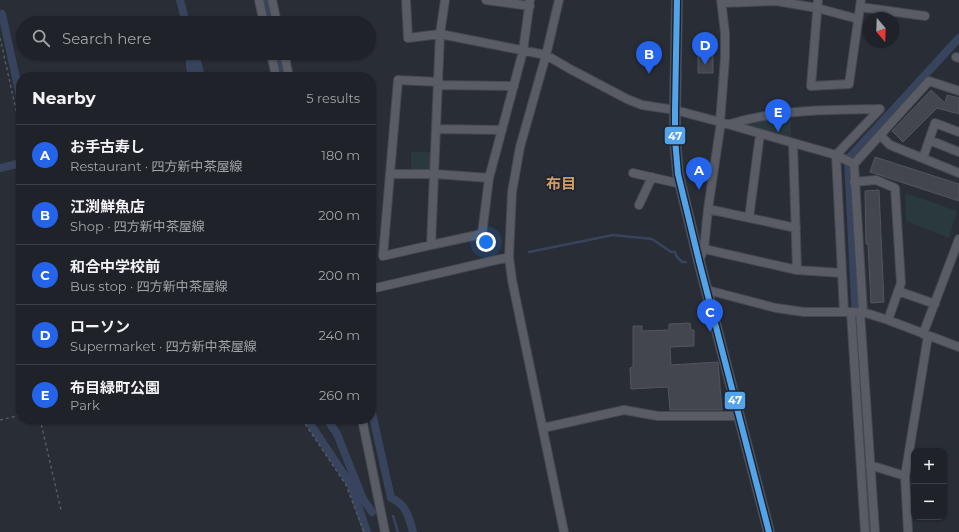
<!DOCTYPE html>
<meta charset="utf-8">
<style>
body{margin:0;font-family:Montserrat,"Noto Sans JP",sans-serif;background:#272a30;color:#f1f3f6}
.controls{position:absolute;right:12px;bottom:12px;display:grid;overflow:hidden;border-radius:8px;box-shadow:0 1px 3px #0004}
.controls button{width:36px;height:36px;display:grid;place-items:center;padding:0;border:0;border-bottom:1px solid #3c3f45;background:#1f2228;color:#f1f3f6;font:20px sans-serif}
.compass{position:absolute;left:863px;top:12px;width:36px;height:36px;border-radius:50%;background:#1f2228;box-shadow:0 1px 3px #0004;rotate:161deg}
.you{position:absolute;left:486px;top:242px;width:14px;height:14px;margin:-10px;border:3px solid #fff;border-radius:50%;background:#1a73e8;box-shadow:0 0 0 6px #1a73e833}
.badge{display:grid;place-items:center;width:26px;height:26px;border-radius:50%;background:#2563eb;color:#fff;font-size:13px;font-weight:700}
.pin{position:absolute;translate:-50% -33px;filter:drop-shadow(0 1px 2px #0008)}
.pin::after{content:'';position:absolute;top:21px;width:14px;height:12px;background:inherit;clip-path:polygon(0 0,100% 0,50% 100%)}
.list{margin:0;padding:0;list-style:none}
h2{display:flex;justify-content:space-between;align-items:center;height:52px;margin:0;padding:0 16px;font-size:17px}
h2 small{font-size:13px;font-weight:400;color:#a1a4a8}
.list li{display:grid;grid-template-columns:26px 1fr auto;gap:12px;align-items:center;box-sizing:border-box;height:60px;padding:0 16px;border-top:1px solid #3c3f45}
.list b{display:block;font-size:15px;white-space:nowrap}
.list p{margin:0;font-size:13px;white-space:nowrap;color:#a1a4a8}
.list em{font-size:13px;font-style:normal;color:#a1a4a8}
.icon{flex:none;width:22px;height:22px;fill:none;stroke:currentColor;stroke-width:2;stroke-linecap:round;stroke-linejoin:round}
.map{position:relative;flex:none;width:959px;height:532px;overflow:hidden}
.search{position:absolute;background:#1f2228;box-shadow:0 1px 3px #0004;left:16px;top:16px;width:360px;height:44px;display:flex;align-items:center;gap:10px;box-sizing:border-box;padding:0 14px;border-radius:22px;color:#a1a4a8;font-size:15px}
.panel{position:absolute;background:#1f2228;box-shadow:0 1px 3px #0004;left:16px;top:72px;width:360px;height:352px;border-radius:16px}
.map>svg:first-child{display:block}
.green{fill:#29393d}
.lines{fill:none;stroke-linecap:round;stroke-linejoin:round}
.stream{stroke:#38445d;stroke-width:2.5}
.canal{stroke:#38445d;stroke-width:8}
.building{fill:#43464d;stroke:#51555d}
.minor-casing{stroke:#45484e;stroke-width:10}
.major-casing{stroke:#474a52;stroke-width:12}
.path{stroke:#575b61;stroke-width:1.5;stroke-dasharray:3 3;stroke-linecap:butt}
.minor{stroke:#595c64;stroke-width:8}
.major{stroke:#5b5f66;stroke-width:10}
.bus-1-casing{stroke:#1d2330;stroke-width:9}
.bus-1{stroke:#53a3e8;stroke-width:6}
.labels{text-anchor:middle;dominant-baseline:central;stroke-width:3;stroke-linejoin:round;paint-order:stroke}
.neighbourhood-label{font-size:15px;font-weight:bold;fill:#ce9d67;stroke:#1d2330}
.line-badge{stroke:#1d2330;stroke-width:1.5}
.badge-label{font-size:11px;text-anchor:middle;font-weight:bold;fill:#fff}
</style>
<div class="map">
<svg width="959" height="532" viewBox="0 0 959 532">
<rect width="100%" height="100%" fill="#292d35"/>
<!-- green -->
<path class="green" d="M791 118V140L737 124 753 119Z
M411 152H433L432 171H411Z
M905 193 957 211 949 238 906 221Z"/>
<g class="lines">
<!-- stream -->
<path class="stream" d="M529 252 613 235 652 239 671 252H675L677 257 682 262H686
M393 516 398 532"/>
<!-- canal -->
<path class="canal" d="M180 0 186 23
M265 0 270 23
M0 15 2 14 21 101
M190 53V67L193 77
M195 53 201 77
M276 53 281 77
M0 168 21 163
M371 408 391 498C406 504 409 517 413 532
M307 419 351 485 367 532
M327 419 337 434 363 499 372 512
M870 532 856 321 848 159 959 38"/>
</g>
<!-- building -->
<path class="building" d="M700 53 705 54 706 56H713V73H698V56H699Z
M931 90 945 103 947 95 959 98V114L937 108 903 142 892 131Z
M875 157 959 184V201L870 172Z
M879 190 884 302 871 303 868 244H866L865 191Z
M690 323 691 330H694V346L670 347 671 365 718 362 722 410H670L668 387 631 389 630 368 633 367V326H642V331L669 330V324Z"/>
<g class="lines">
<defs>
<path id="minor" d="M259 0 264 23
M272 0 277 23
M406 0 408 38 440 34 546 55 570 69 627 99 642 105 675 110 720 122 836 155 854 164
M445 0 440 34 431 245 482 234 489 178 523 51 530 0
M486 0 530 6
M559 0 546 55 520 147 512 192 509 257 512 280 564 532
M818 0 811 86 849 84 861 0
M722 3 776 1 817 8 858 19
M860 7 925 16
M271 53 276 77
M284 53 289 77
M956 57 959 58
M438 85 514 86
M720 122 725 58V33L721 0
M730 124C779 109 829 110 880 109L836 155 844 312
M437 129 502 130
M880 135 890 145 959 173
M929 140 959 152
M793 143 797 270 842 273
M923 158 935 123 959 132
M633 173 681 184
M390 174H435L489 178
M854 182 876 180 895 188 901 283 888 320
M639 205 652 177
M708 209 796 228
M749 218 760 134
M431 245 383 256 398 80 439 82
M704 249 797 270
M699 261 704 249 708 209 721 122
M371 289 509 257
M707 290 776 308 804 312H863L888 320 959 347
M898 291 935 304
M851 312 865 532
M860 312 875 532
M863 312 854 164 929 81 959 91
M923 334 959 239
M362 419 385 532
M543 428 624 410 658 416H738
M870 465 905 476 928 336
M905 476 908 532"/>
<path id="major" d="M677 0 675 110V139L678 174 699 261 769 532"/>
</defs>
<!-- minor casing -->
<use href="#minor" class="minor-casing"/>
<!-- major casing -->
<use href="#major" class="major-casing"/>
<!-- path -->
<path class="path" d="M0 38 21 132
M40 419 61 510
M302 419 346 485 364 532
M0 420 21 415"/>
<!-- minor -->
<use href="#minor" class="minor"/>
<!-- major -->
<use href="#major" class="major"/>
<defs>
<path id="bus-1" d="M677 0 675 110V139L678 174 699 261 769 532"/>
</defs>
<!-- bus-1 casing -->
<use href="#bus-1" class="bus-1-casing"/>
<!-- bus-1 -->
<use href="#bus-1" class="bus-1"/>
</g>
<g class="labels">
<!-- neighbourhood labels -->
<g class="neighbourhood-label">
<text x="561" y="183">布目</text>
</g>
</g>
<g class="line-badge">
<rect x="664" y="126" width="22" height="19" rx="4" fill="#53a3e8"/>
<rect x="724" y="391" width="22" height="19" rx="4" fill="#53a3e8"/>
</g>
<g class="badge-label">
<text x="675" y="140">47</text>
<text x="735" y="404">47</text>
</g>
</svg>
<div class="controls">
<button>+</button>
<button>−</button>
</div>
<svg class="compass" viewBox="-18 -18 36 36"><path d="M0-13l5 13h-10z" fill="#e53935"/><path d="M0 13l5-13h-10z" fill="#a1a4a8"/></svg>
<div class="you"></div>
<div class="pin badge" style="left:699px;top:190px">A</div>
<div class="pin badge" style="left:649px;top:74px">B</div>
<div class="pin badge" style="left:710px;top:332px">C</div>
<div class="pin badge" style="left:705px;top:65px">D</div>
<div class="pin badge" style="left:778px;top:132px">E</div>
<div class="search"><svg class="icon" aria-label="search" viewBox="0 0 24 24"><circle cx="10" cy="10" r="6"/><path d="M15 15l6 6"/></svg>Search here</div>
<section class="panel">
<h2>Nearby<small>5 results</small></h2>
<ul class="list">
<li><span class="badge">A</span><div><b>お手古寿し</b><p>Restaurant · 四方新中茶屋線</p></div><em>180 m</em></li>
<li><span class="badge">B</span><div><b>江渕鮮魚店</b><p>Shop · 四方新中茶屋線</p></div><em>200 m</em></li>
<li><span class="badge">C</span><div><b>和合中学校前</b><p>Bus stop · 四方新中茶屋線</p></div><em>200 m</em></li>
<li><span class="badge">D</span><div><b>ローソン</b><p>Supermarket · 四方新中茶屋線</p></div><em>240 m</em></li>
<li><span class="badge">E</span><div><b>布目緑町公園</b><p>Park</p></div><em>260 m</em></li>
</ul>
</section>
</div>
